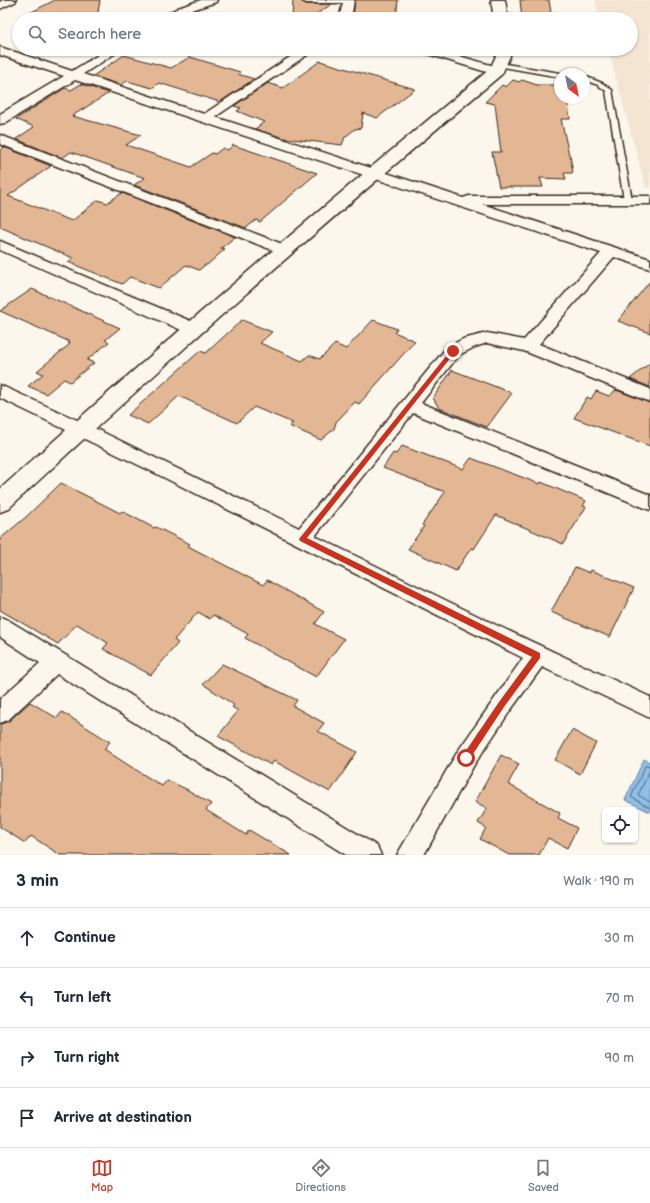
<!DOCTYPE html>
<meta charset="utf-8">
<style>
body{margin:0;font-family:"Balsamiq Sans",sans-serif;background:#f2f2f3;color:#1f2937}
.controls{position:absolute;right:12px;bottom:12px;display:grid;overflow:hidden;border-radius:6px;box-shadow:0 1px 3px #0004}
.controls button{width:36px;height:36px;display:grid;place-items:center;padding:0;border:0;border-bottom:1px solid #e0e1e3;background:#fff;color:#1f2937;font:20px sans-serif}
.compass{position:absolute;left:554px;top:68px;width:36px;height:36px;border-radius:50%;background:#fff;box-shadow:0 1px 3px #0004;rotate:147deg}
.stop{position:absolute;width:12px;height:12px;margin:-9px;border:3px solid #c8321e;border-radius:50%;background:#fff}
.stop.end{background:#c8321e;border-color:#fff;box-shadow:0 1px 4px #0008}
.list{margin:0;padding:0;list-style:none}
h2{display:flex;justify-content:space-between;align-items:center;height:52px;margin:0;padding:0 16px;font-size:17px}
h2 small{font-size:13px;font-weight:400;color:#747a83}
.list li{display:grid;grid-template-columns:26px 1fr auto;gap:12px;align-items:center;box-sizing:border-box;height:60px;padding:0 16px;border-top:1px solid #e0e1e3}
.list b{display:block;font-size:15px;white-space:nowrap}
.list em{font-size:13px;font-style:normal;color:#747a83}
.icon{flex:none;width:22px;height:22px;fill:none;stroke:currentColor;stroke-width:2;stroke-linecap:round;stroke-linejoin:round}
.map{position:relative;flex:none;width:650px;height:855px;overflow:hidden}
.search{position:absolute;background:#fff;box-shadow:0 1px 3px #0004;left:12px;right:12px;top:12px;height:44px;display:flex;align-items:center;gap:10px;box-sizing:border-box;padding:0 14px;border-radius:22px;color:#747a83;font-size:15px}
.sheet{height:292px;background:#fff}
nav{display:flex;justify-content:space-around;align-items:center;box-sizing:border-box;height:56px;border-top:1px solid #e0e1e3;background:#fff;font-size:11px;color:#747a83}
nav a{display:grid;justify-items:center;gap:2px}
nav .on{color:#c8321e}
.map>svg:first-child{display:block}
.built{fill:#f4e4d2}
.water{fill:#8cc0e9;stroke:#6c8498}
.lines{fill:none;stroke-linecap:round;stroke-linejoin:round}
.shore{stroke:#5b666f;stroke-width:1}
.building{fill:#e3b694;stroke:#3b2a1e}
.lane-casing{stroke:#3b2a1e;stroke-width:3}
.street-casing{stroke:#3b2a1e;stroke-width:3}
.secondary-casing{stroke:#3b2a1e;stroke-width:3}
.lane{fill:#fbf7ec;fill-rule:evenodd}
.street{fill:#fbf7ec;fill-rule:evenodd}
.secondary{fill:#fbf7ec;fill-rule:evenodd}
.route{fill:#c8321e}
</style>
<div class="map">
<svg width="650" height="855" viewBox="0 0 650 855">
<rect width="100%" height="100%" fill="#fbf7ec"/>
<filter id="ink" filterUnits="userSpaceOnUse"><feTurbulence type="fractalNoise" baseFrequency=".025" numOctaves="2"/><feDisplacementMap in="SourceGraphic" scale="8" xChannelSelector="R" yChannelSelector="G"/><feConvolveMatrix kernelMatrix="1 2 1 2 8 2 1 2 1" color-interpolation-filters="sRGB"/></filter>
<g filter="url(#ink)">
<!-- built -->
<path class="built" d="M595 0H650V188H646L608 49H631V19H600Z"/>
<!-- water -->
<path class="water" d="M644 759 650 762V812L625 800Z"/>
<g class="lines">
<!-- shore -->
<path class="shore" d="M650 765 645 766 631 797 650 808
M650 770 638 795 650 802"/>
</g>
<!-- building -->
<path class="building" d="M55 0H100L97 19H18Z
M293 0H300L306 4H332L309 19H292Z
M355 0H398L396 19H353Z
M520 0H549L552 19H522Z
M124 55 171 68 190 57 240 72 238 74 254 79 220 102 159 83 152 88 127 81 121 85 93 76Z
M320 61 415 89 377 118 363 113 361 128 355 129 345 137 342 145 284 138 255 129 264 122 237 111 241 108 234 106 268 83 283 88Z
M513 80 519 82 522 80 537 85H560V98H567L570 119H561L569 155H570L573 173H564L566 179 540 178 543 187H499L492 152H501L495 104 485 102 502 85 506 87Z
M81 84 109 93 72 116 141 135 126 145 191 167 212 153 215 154 223 148 228 150 233 145 317 173 260 222 256 220 246 228 134 185 145 178 71 152 62 158 16 139 34 127 16 119 65 88 71 90Z
M4 147 51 166 8 196 72 221 98 200 107 203 122 193 235 237 221 248 225 249 207 265H205L199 270 186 265 159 288 130 277 122 284 68 262 73 258 0 227V150Z
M650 281V333L618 321Z
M32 289 120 328 105 340 109 342 87 360 94 363 70 382 64 379 46 394 28 386 43 374 37 371 70 344 68 343 70 342 0 311Z
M242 320 272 332 260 343 302 361 309 355 320 359 335 344 346 349 373 320 397 329 394 332 415 341 359 404 355 402 336 422 334 429 321 440 289 426 293 423 254 407 237 423 179 396 148 424 128 415 200 351 206 353Z
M650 363V387L630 379Z
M452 370 512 393 487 427 439 408 433 398Z
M616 390 650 403V446L574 418 587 397 591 399 596 391 609 396Z
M402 446 463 469 471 458 540 484 541 482 586 501 583 506 586 507 563 544 496 515 474 549 471 548 456 571 408 549 424 526 422 525 445 492 383 468 393 453 396 454Z
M61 483 120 513 122 511 154 528 156 527 190 544 188 546 263 585 267 580 324 612 315 624 344 639 316 677 245 638 248 634 213 615 210 619 198 612 174 640 178 643 151 675 103 649 108 643 77 624 58 644 0 610V539L26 517Z
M575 567 590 573 591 570 634 588 610 637 551 612Z
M222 664 297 700 293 706 324 723 318 731 357 752 330 792 274 761 271 765 218 736 238 711 232 707 234 705 203 684Z
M30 702 57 718 62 712 110 742 104 749 125 763 162 786 167 780 188 790 211 804 206 810 246 835 249 830 291 855H60L31 836 25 843 0 827V724L9 721Z
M572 730 596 743 580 774 555 760Z
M501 755 519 764 508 784 560 813 558 818 577 828 567 848 548 838 539 855H509L480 839 486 828 478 823 487 808 475 802Z"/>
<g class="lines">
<defs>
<path id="lane" d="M500 63 560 73 562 74H560V77L498 66V64Z
M584 76 602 83 612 90 632 200 631 202H625L624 200 606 91 598 85 584 80Z"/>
<path id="street" d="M3 0H16L15 2 0 9V2Z
M201 0H217L216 2 186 12 173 19H158L160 17 178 8Z
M301 0H354L351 19H339L343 3H306Z
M0 47 72 71 108 49H122L83 74 204 114 302 49H316L215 117 463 198 469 196H650V204H482L650 259V269L614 257 539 344 650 389V402L524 351 487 343 475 347 459 355 421 403 650 495V510L413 413 315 536 494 624 650 697V718L542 667 510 711 474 765 424 855H397L458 751 523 658 157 474 0 398V385L88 425 299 528 447 347 463 339 487 333 524 340 601 253 75 80 5 123 0 124V114L64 76 0 55Z
M416 49H435L501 68 503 71 501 74H493L418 51Z
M0 135 290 247 293 250 290 253 285 255 280 253 0 144Z
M0 241 200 325 202 329 200 333 194 334 188 333 0 250Z
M0 617 8 620 377 846 381 855H346L57 674 8 720 0 723V699L40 663 0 637Z"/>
<path id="secondary" d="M491 0H505L508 19H494Z
M496 49H510V56L502 74C334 215 169 359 8 509L0 512V489C160 345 324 205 490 69L496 56Z"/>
</defs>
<!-- lane casing -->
<use href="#lane" class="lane-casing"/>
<!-- street casing -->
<use href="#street" class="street-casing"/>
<!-- secondary casing -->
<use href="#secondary" class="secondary-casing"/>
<!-- lane -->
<use href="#lane" class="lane"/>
<!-- street -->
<use href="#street" class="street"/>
<!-- secondary -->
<use href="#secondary" class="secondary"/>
</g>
</g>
<!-- route -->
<path class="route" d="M451 350 456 351 307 538 540 653V658L504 707 469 760 466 761 462 758 463 755 499 702 532 657 300 541 299 539Z"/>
</svg>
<div class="controls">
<button><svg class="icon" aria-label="locate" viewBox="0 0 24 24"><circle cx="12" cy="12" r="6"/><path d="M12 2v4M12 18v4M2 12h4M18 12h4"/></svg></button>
</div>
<svg class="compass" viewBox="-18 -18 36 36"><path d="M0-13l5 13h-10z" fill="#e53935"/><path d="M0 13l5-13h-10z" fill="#747a83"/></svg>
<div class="stop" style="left:466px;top:758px"></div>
<div class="stop end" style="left:453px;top:351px"></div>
<div class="search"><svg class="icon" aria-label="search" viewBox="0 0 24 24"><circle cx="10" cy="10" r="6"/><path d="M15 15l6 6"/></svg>Search here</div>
</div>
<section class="sheet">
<h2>3 min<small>Walk · 190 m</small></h2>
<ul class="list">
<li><svg class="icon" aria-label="ahead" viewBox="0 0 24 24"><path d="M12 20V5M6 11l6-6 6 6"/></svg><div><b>Continue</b></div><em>30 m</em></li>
<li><svg class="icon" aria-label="left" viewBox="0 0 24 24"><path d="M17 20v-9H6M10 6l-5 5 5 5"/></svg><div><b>Turn left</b></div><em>70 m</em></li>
<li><svg class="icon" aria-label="right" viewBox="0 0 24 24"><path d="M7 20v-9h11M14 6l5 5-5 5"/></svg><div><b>Turn right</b></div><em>90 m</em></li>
<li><svg class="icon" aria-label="arrive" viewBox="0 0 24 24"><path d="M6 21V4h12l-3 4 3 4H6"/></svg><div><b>Arrive at destination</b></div></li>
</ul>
</section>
<nav>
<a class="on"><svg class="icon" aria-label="map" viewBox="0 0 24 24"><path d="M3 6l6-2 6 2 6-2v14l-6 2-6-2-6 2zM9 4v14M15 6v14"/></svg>Map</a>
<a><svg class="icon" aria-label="directions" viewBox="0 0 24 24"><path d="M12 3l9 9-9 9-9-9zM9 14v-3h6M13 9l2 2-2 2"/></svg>Directions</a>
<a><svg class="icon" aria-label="saved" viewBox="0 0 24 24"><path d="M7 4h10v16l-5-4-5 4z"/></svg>Saved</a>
</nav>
